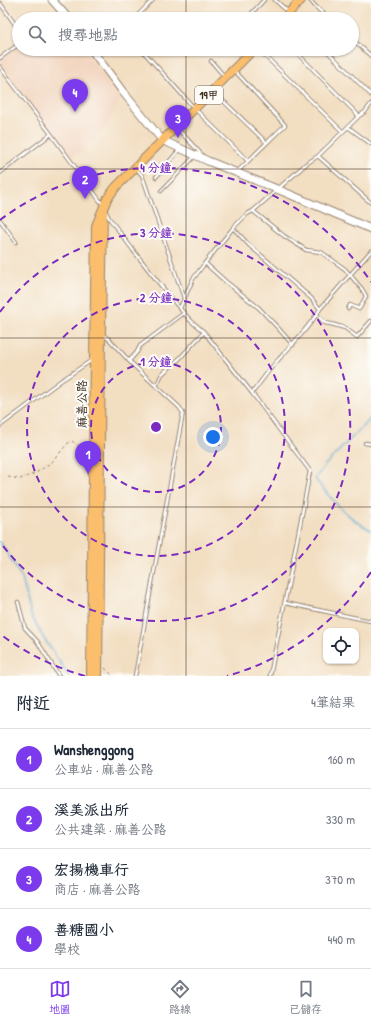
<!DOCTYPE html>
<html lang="zh-TW">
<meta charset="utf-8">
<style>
body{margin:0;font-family:"Patrick Hand","LXGW WenKai TC",sans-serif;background:#f2f2f3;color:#1f2937}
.controls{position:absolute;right:12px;bottom:12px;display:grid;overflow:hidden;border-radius:8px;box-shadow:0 1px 3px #0004}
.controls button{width:36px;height:36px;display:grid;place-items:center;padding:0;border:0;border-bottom:1px solid #e0e1e3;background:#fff;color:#1f2937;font:20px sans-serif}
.you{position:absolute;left:213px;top:437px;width:14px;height:14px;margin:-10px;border:3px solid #fff;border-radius:50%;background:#1a73e8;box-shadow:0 0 0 6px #1a73e833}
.badge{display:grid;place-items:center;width:26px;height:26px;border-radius:50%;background:#7c3aed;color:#fff;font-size:13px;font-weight:700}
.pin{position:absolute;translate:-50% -33px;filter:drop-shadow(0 1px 2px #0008)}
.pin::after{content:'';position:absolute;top:21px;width:14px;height:12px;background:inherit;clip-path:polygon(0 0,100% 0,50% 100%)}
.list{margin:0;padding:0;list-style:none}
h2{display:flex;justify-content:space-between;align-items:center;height:52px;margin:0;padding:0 16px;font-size:17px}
h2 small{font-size:13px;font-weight:400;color:#747a83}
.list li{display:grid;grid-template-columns:26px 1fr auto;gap:12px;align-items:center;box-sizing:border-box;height:60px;padding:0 16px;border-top:1px solid #e0e1e3}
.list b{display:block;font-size:15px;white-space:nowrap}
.list p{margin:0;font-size:13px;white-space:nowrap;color:#747a83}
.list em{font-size:13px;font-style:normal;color:#747a83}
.icon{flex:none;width:22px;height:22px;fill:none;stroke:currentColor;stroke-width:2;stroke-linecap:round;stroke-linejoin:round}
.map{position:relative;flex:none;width:371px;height:676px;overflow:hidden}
.search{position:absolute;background:#fff;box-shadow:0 1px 3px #0004;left:12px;right:12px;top:12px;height:44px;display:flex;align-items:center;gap:10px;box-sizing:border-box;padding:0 14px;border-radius:22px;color:#747a83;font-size:15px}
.sheet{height:292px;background:#fff}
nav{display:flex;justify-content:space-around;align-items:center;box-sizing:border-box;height:56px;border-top:1px solid #e0e1e3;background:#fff;font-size:11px;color:#747a83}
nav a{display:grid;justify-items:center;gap:2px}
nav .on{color:#7c3aed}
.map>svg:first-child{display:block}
.built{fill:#f2d4be}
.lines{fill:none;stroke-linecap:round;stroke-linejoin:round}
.stream{stroke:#55a5cf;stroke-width:1.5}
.service-casing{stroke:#968470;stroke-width:4.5}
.tertiary-casing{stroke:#968470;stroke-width:9}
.primary-casing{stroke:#968470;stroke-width:10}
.path{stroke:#968470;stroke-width:1;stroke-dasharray:3 3;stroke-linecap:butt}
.service{stroke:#fff;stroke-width:2.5}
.tertiary{stroke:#fff;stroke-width:7}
.primary{stroke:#fabe6d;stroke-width:8}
.grid{fill:none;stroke:#3b2a1e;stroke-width:1;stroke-opacity:0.55}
.ring{fill:none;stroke:#7b2cbf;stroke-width:2;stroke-dasharray:7 5}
.labels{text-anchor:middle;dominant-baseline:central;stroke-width:4;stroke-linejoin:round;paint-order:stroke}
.shield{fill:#fdfcf7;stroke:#75695f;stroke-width:1}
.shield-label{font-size:11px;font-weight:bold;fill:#3b2a1e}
.street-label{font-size:12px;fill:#3b2a1e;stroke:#fdfcf7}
.centre{fill:#7b2cbf;stroke:#fdfcf7;stroke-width:2}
.ring-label{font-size:12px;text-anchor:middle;font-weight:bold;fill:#7b2cbf;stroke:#fdfcf7;stroke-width:4;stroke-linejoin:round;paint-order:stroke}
</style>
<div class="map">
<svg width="371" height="676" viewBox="0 0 371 676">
<rect width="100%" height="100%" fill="#fdfcf7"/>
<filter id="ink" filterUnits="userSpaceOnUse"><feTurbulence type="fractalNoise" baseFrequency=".025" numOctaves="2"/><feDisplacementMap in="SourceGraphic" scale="8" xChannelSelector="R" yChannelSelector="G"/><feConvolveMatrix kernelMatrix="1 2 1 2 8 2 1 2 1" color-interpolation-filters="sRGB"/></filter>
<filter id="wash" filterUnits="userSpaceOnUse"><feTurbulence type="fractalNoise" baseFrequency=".012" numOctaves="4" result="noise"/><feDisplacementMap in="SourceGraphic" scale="16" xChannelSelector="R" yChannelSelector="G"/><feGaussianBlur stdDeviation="0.9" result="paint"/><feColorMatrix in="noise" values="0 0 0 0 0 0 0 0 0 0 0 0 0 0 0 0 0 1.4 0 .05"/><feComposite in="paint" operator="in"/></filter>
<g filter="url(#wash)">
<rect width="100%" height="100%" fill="#f2dec1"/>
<!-- built -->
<path class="built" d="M19 46V49H83L100 71 120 100 108 124 85 149 71 159 0 63V59Z"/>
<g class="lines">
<!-- stream -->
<path class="stream" d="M371 418 324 466 315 479C331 499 348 519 371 530
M0 542 7 553 22 578 31 615 43 637 69 676"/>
</g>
</g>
<g filter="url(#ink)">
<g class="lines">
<defs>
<path id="service" d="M275 0 296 19
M310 0 315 6 329 19
M0 3 19 30
M251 14 264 0
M134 19 153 0
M352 39 371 56
M141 49 195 109 248 161
M258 49 343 132
M293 49 359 116
M325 49 371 95
M0 58 19 44
M211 61 224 76
M0 67 51 134 103 205
M234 70 285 125 238 171
M213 91 267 143
M348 127 371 144
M177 128 203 156
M318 156 371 203
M136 168 142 175 184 298
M0 173 51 134
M156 177 180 149
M161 191 195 156
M253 211 284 236 306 250 321 252 345 269 362 289 366 296 362 304 359 309 350 305 348 309
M106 212 109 218 133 250 170 297 190 320 204 332 252 393 310 471 299 530 270 676
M0 220 16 242
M233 228 249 245 311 298 320 309
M205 263 225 281 259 308 278 328 293 345
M180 308 193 279 205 263 233 228 247 214 253 211 278 189 306 164 318 156 359 116 365 112 371 104
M317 315 325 323 331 324 345 328 357 337 371 321
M103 335 109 339 131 363 179 407 183 413 135 676
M129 361 137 352 140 346 184 313
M156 386 162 374 180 358 204 332
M252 393C261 382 269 369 279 359 293 343 309 328 320 309L371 251
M0 426 59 382 92 360
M365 443 371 444
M18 602 25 628 37 641 59 676
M285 603 371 621"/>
<path id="tertiary" d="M52 0 69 19
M91 49 123 92 162 140 208 161 289 194 371 229"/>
<path id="primary" d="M283 19 301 0
M91 676 94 359 96 226 107 199 116 187 254 49
M98 676 101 333 103 212"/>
</defs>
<!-- service casing -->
<use href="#service" class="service-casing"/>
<!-- tertiary casing -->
<use href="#tertiary" class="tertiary-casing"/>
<!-- primary casing -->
<use href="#primary" class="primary-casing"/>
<!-- path -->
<path class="path" d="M8 477 20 479 36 473 52 462 68 443 72 441 83 449 87 454
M105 668 113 676"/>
<!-- service -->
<use href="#service" class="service"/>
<!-- tertiary -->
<use href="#tertiary" class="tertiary"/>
<!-- primary -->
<use href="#primary" class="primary"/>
</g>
</g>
<!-- grid -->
<path class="grid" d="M186 0V19M186 49V676M0 169H371M0 338H371M0 507H371"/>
<!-- distance rings -->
<g class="ring">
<circle cx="156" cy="427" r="65"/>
<circle cx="156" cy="427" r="129"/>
<path d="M0 312A194 194 0 1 1 0 542"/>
<path d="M371 572A259 259 0 0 1 227 676M85 676A259 259 0 0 1 0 634M0 220A259 259 0 0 1 371 282"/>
</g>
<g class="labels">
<!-- shield labels -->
<rect class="shield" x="195" y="86" width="28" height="18" rx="3"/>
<g class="shield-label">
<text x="209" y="95">19甲</text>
</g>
<!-- street labels -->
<g class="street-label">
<text transform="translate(81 404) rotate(-90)">麻善公路</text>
</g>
</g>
<circle cx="156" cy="427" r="6" class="centre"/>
<g class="ring-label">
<text x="156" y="172">4 分鐘</text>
<text x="156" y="237">3 分鐘</text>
<text x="156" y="302">2 分鐘</text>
<text x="156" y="366">1 分鐘</text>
</g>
</svg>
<div class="controls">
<button><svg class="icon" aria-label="locate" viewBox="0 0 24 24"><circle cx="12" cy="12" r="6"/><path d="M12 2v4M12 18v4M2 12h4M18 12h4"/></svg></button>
</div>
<div class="you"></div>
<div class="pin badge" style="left:88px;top:474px">1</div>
<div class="pin badge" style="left:85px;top:199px">2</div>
<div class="pin badge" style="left:178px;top:138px">3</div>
<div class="pin badge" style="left:75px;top:112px">4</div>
<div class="search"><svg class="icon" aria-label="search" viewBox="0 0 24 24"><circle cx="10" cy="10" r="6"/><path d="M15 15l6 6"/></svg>搜尋地點</div>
</div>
<section class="sheet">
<h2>附近<small>4筆結果</small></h2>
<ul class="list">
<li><span class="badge">1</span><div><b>Wanshenggong</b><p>公車站 · 麻善公路</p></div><em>160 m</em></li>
<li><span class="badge">2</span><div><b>溪美派出所</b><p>公共建築 · 麻善公路</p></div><em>330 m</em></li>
<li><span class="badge">3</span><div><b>宏揚機車行</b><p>商店 · 麻善公路</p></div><em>370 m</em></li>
<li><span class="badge">4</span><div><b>善糖國小</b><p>學校</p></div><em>440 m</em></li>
</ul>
</section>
<nav>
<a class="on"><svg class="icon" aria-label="map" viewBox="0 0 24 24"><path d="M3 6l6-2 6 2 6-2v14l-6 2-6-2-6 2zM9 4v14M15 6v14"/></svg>地圖</a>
<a><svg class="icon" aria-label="directions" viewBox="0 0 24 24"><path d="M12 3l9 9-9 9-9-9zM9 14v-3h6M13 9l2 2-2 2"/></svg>路線</a>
<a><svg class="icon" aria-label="saved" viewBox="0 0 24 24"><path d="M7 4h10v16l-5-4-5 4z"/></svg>已儲存</a>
</nav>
